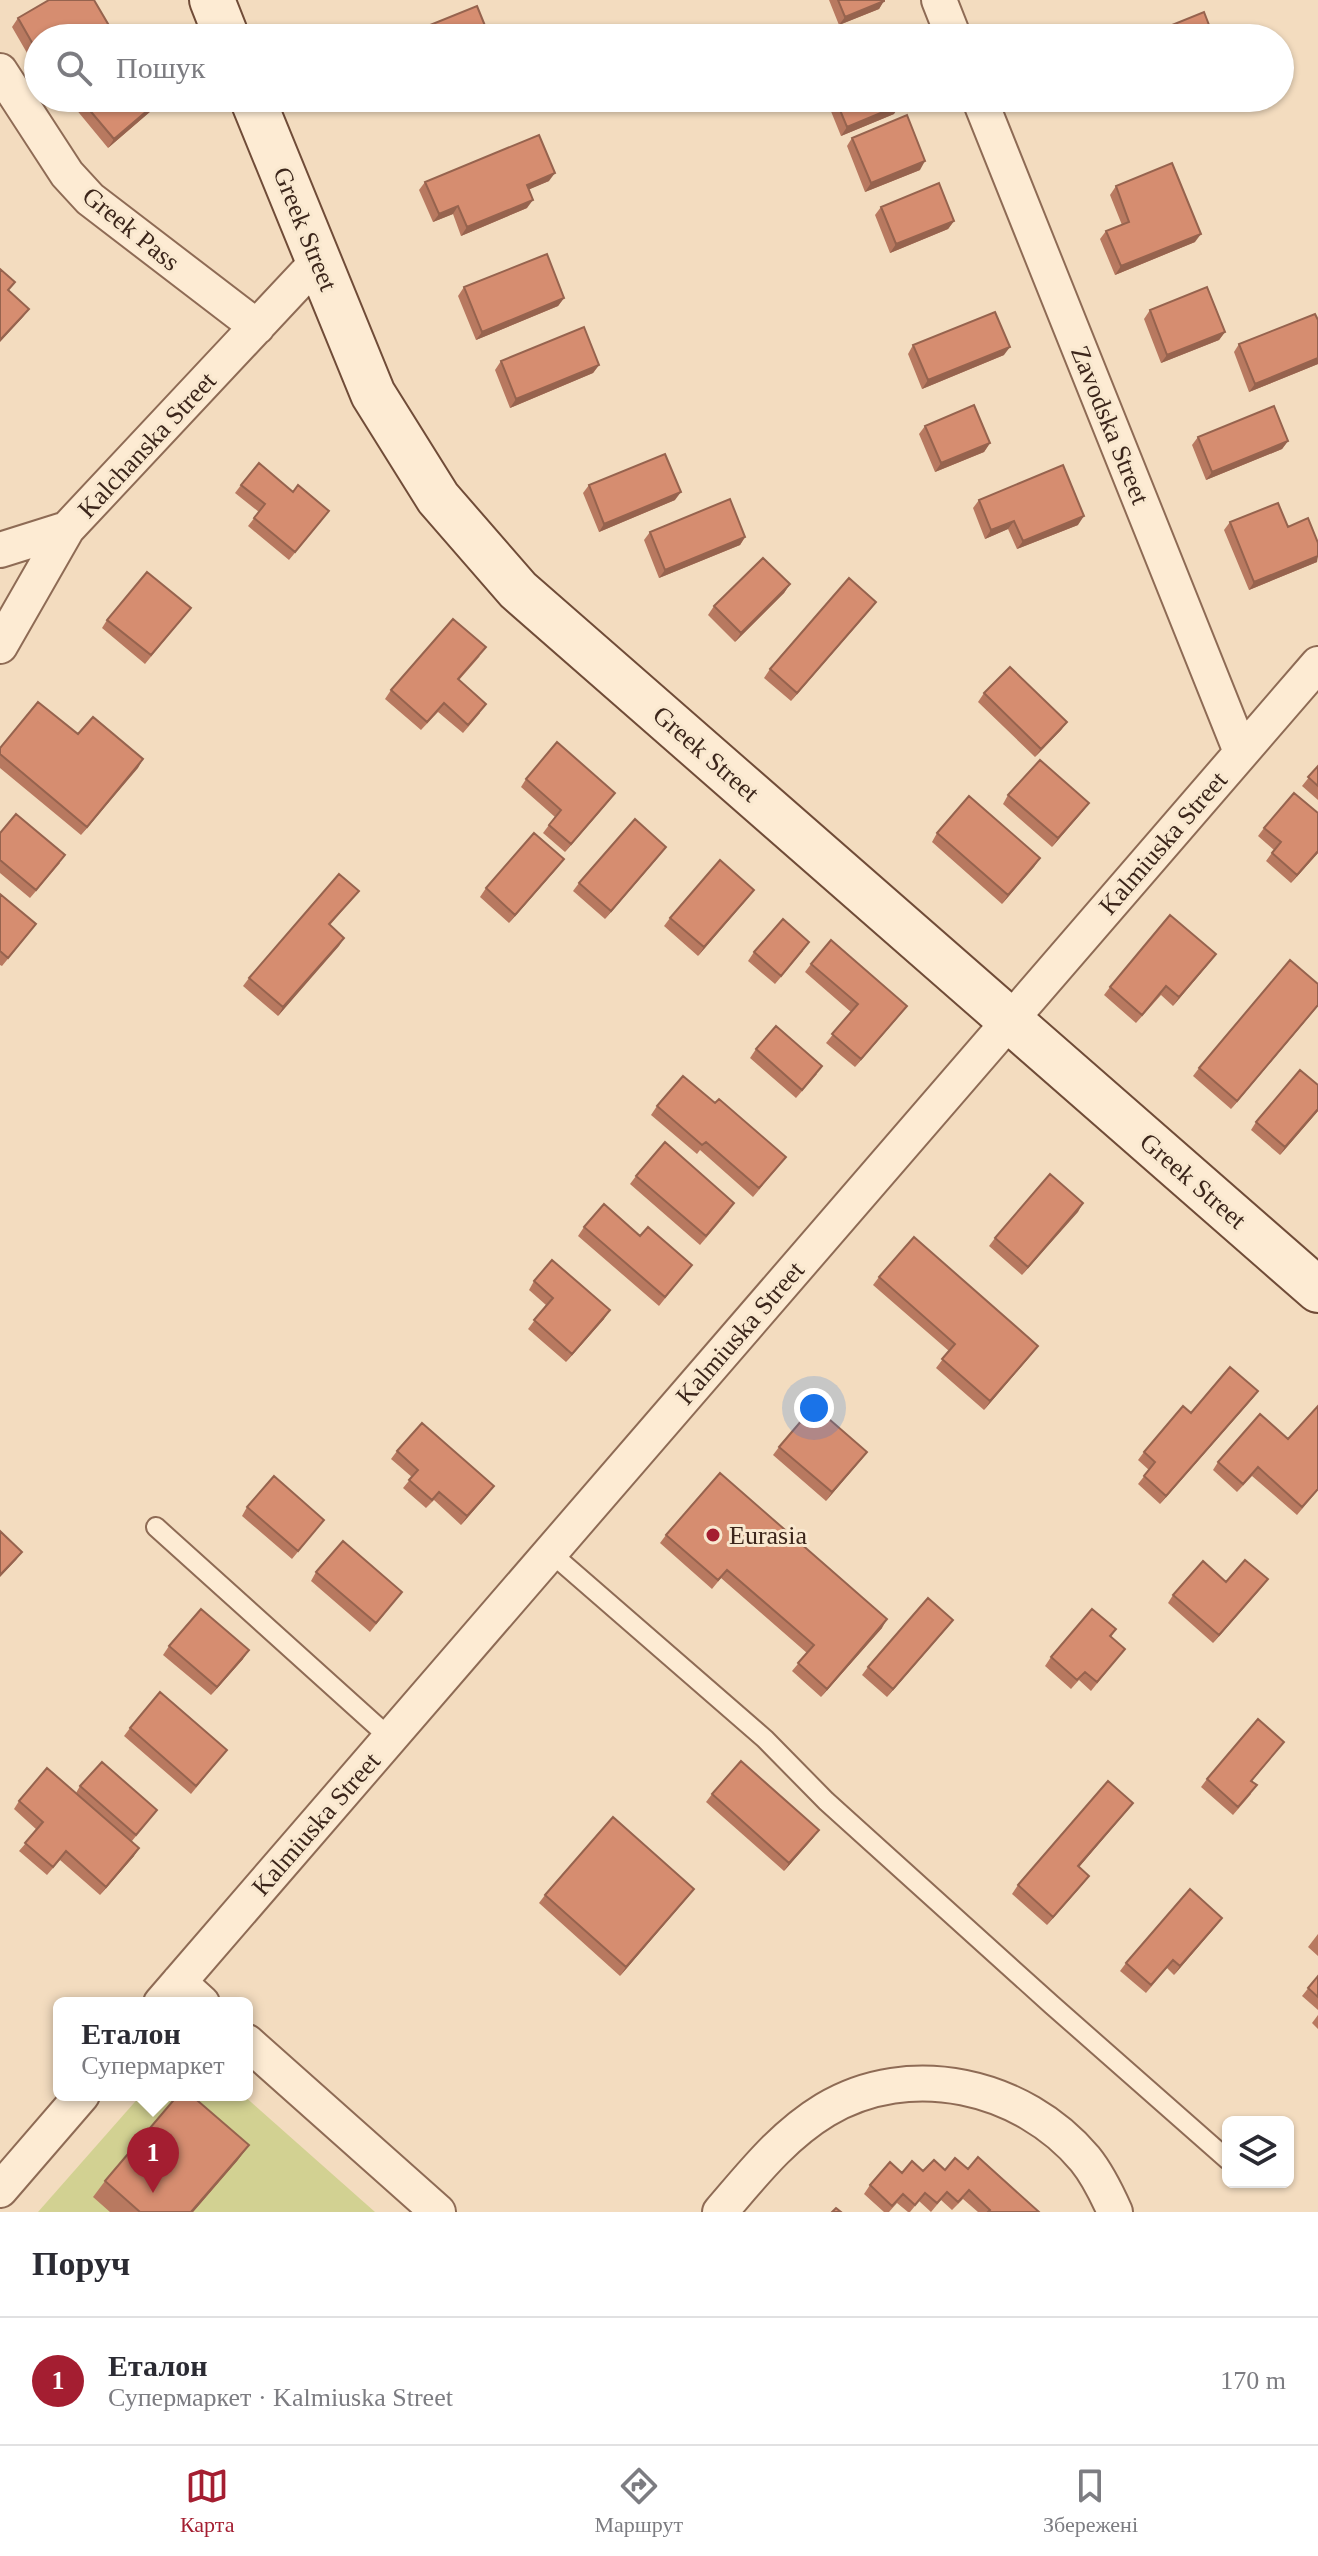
<!DOCTYPE html>
<html lang="uk">
<meta charset="utf-8">
<style>
body{margin:0;font-family:"Times New Roman",serif;background:#f2f2f3;color:#2b2b33}
.controls{position:absolute;right:24px;bottom:24px;display:grid;overflow:hidden;border-radius:12px;box-shadow:0 2px 6px #0004}
.controls button{width:72px;height:72px;display:grid;place-items:center;padding:0;border:0;border-bottom:2px solid #e1e1e2;background:#fff;color:#2b2b33;font:40px sans-serif}
.you{position:absolute;left:814px;top:1408px;width:28px;height:28px;margin:-20px;border:6px solid #fff;border-radius:50%;background:#1a73e8;box-shadow:0 0 0 12px #1a73e833}
.badge{display:grid;place-items:center;width:52px;height:52px;border-radius:50%;background:#a41e31;color:#fff;font-size:26px;font-weight:700}
.pin{position:absolute;translate:-50% -66px;filter:drop-shadow(0 2px 4px #0008)}
.pin::after{content:'';position:absolute;top:42px;width:28px;height:24px;background:inherit;clip-path:polygon(0 0,100% 0,50% 100%)}
.popup{position:absolute;left:53px;top:1997px;width:200px;height:104px;box-sizing:border-box;display:grid;place-content:center;border-radius:12px;background:#fff;filter:drop-shadow(0 2px 6px #0005);font-size:26px;white-space:nowrap;color:#7c7c81}
.popup b{font-size:30px;color:#2b2b33}
.popup::after{content:'';position:absolute;left:50%;top:100%;margin-left:-16px;border:16px solid transparent;border-top-color:#fff}
.list{margin:0;padding:0;list-style:none}
h2{display:flex;justify-content:space-between;align-items:center;height:104px;margin:0;padding:0 32px;font-size:34px}
h2 small{font-size:26px;font-weight:400;color:#7c7c81}
.list li{display:grid;grid-template-columns:52px 1fr auto;gap:24px;align-items:center;box-sizing:border-box;height:128px;padding:0 32px;border-top:2px solid #e1e1e2}
.list b{display:block;font-size:30px;white-space:nowrap}
.list p{margin:0;font-size:26px;white-space:nowrap;color:#7c7c81}
.list em{font-size:26px;font-style:normal;color:#7c7c81}
.icon{flex:none;width:44px;height:44px;fill:none;stroke:currentColor;stroke-width:2;stroke-linecap:round;stroke-linejoin:round}
.map{position:relative;flex:none;width:1318px;height:2212px;overflow:hidden}
.search{position:absolute;background:#fff;box-shadow:0 2px 6px #0004;left:24px;right:24px;top:24px;height:88px;display:flex;align-items:center;gap:20px;box-sizing:border-box;padding:0 28px;border-radius:44px;color:#7c7c81;font-size:30px}
.sheet{height:232px;background:#fff}
nav{display:flex;justify-content:space-around;align-items:center;box-sizing:border-box;height:112px;border-top:2px solid #e1e1e2;background:#fff;font-size:22px;color:#7c7c81}
nav a{display:grid;justify-items:center;gap:4px}
nav .on{color:#a41e31}
.map>svg:first-child{display:block}
.green{fill:#d2d192}
.lines{fill:none;stroke-linecap:round;stroke-linejoin:round}
.lane-casing{stroke:#8e6b55;stroke-width:22}
.street-casing{stroke:#8e6b55;stroke-width:38}
.secondary-casing{stroke:#704c38;stroke-width:48}
.lane{stroke:#fdebd3;stroke-width:18}
.street{stroke:#fdebd3;stroke-width:34}
.secondary{stroke:#fdebd3;stroke-width:44}
.wall{fill:#b87960}
.shaded-wall{fill:#96634e}
.building{fill:#d68d70;stroke:#96634e;stroke-width:2}
.poi-dot{fill:#a41e31;stroke:#f9e8cf;stroke-width:3}
.labels{text-anchor:middle;dominant-baseline:central;stroke-width:6;stroke-linejoin:round;paint-order:stroke}
.street-label{font-size:26px;fill:#3c261b;stroke:#f9e8cf}
.poi-label{font-size:26px;fill:#3c261b;stroke:#f9e8cf;text-anchor:start}
</style>
<div class="map">
<svg width="1318" height="2212" viewBox="0 0 1318 2212">
<rect width="100%" height="100%" fill="#f3dcbf"/>
<!-- green -->
<path class="green" d="M141 2095H243L375 2212H38Z"/>
<g class="lines">
<defs>
<path id="lane" d="M156 1527 390 1738
M551 1553 765 1739 826 1801 1052 2005 1228 2160"/>
<path id="street" d="M939 0 954 38
M0 71 67 174 90 199 257 327
M979 98 1241 752
M0 550 67 529
M0 646 67 529 318 261
M179 1982 202 2003
M161 2003 1318 664
M247 2042 438 2212
M0 2190 82 2095
M720 2212C752 2175 782 2136 825 2110 910 2059 1023 2085 1085 2159 1098 2175 1107 2194 1115 2212"/>
<path id="secondary" d="M212 0 227 38
M252 98 373 394 438 498 518 590 1318 1290"/>
</defs>
<!-- lane casing -->
<use href="#lane" class="lane-casing"/>
<!-- street casing -->
<use href="#street" class="street-casing"/>
<!-- secondary casing -->
<use href="#secondary" class="secondary-casing"/>
<!-- lane -->
<use href="#lane" class="lane"/>
<!-- street -->
<use href="#street" class="street"/>
<!-- secondary -->
<use href="#secondary" class="secondary"/>
</g>
<!-- wall -->
<path class="wall" d="M829 0H884L879 9 839 25Z
M18 18 105 37 104 38H38V72L12 27Z
M83 98H166L108 148 75 108Z
M381 98H410L385 108Z
M417 98H448L445 102 422 111Z
M832 98H897L894 114 841 136 828 104Z
M852 138 920 170 865 192 847 146Z
M549 181 529 189 527 208 461 236 453 214 433 222 419 190 425 182Z
M1116 186 1195 242 1115 275 1100 239 1106 231 1122 225 1110 195Z
M881 207 954 221 948 229 890 253 875 215Z
M464 287 564 298 558 306 476 340 458 296Z
M1150 310 1225 332 1219 340 1161 363 1144 319Z
M1318 320V364L1249 392 1234 352 1239 344Z
M913 345 1004 355 922 389 908 354Z
M501 361 599 365 593 373 510 408 495 370Z
M925 426 990 443 984 452 935 472 919 434Z
M1198 437 1288 441 1282 449 1206 480 1192 445Z
M241 485 323 519 289 560 248 526 259 512 235 493Z
M589 485 675 500 599 532 583 493Z
M979 500 1078 525 1017 549 1008 529 985 539 973 508Z
M1230 522 1317 562 1249 590 1224 530Z
M650 532 745 537 740 545 659 578 644 540Z
M790 584 784 593 735 642 708 615 714 606Z
M876 602 791 701 764 678 770 669Z
M191 608 145 664 102 628 107 620Z
M480 656 459 680 480 713 463 733 438 712 421 730 385 699 391 690Z
M984 693 1067 722 1061 730 1035 757 978 702Z
M78 734 143 759 81 835 0 768V748Z
M1318 766V800L1302 786Z
M526 779 609 801 565 852 543 833 555 817 521 787Z
M1008 795 1083 811 1052 847 1003 804Z
M1264 828 1318 853 1291 883 1266 861 1274 850 1258 836Z
M0 833 60 863 30 898 0 873Z
M937 833 1040 858 1002 904 932 842Z
M660 855 605 919 573 891 579 883Z
M558 867 509 923 480 897 486 888Z
M754 890 698 956 664 926 670 918Z
M359 891 330 925 344 938 278 1016 243 986 249 978Z
M0 894 30 932 2 966 0 965Z
M803 951 775 984 748 961 754 952Z
M1210 962 1173 1006 1161 995 1136 1023 1104 995 1110 987Z
M811 964 907 1006 855 1067 826 1043 851 1012 805 972Z
M1318 984V1006L1231 1109 1193 1076 1199 1068Z
M756 1049 817 1074 796 1098 750 1058Z
M657 1106 780 1165 753 1197 700 1150 697 1154 651 1115Z
M1318 1111 1280 1155 1251 1130 1256 1122Z
M636 1176 729 1211 700 1245 630 1184Z
M1083 1203 1022 1275 989 1246 995 1238Z
M584 1227 640 1236 692 1265 659 1306 578 1236Z
M879 1277 1032 1354 984 1410 936 1368 949 1351 873 1285Z
M534 1281 604 1319 566 1362 528 1329 546 1305 529 1290Z
M1258 1391 1252 1399 1160 1504 1138 1484 1149 1470 1138 1460 1144 1452 1191 1413Z
M1318 1406V1490L1297 1515 1252 1476 1237 1492 1213 1470 1218 1462 1288 1439Z
M779 1447 867 1452 826 1501 773 1455Z
M397 1451 488 1494 461 1525 434 1500 426 1508 403 1488 412 1477 391 1459Z
M247 1507 324 1520 292 1559 242 1516Z
M666 1535 882 1628 821 1697 792 1671 807 1653 721 1578 712 1589 660 1543Z
M316 1572 402 1592 370 1632 311 1581Z
M1226 1582 1262 1587 1213 1643 1168 1603 1173 1595Z
M953 1620 887 1697 862 1675 868 1667Z
M1116 1629 1111 1637 1125 1649 1091 1691 1079 1680 1071 1689 1045 1666 1051 1657Z
M169 1646 243 1659 211 1695 163 1655Z
M130 1728 227 1750 191 1794 124 1736Z
M1284 1742 1252 1781 1251 1794 1233 1815 1201 1787 1207 1779Z
M80 1786 157 1810 132 1841 134 1856 100 1895 60 1860 47 1875 19 1851 37 1830 14 1809 19 1801 76 1793Z
M712 1794 813 1838 784 1871 706 1802Z
M1133 1803 1079 1867 1083 1884 1047 1925 1012 1894 1018 1885Z
M694 1889 620 1976 539 1903 545 1895Z
M1216 1926 1174 1975 1167 1968 1146 1993 1120 1971 1126 1963Z
M1318 1934V1956L1308 1947Z
M1318 1976V2010L1302 1996Z
M1318 2015V2029L1312 2023Z
M249 2145 237 2161 193 2212H110L93 2197 105 2181Z
M968 2169 1039 2212H978L963 2199 952 2210 941 2200 931 2212 919 2201 910 2212H908L897 2203 889 2212H884L864 2194 870 2185 902 2173Z"/>
<!-- shaded-wall -->
<path class="shaded-wall" d="M884 1 879 9 839 25 845 17Z
M111 29 104 38H95Z
M162 98H166L108 148 114 139Z
M396 98H410L385 108 391 100Z
M440 98H448L445 102 422 111 428 103Z
M900 105 894 114 841 136 847 127Z
M925 161 920 170 865 192 871 183Z
M555 173 549 181 521 193 527 185Z
M533 200 527 208 461 236 467 227Z
M458 206 453 214 433 222 439 214Z
M954 221 948 229 890 253 896 244Z
M1201 234 1195 242 1115 275 1121 266Z
M564 298 558 306 476 340 482 332Z
M29 309 23 317 0 342V340Z
M1225 332 1219 340 1161 363 1167 355Z
M1010 347 1004 355 922 389 928 380Z
M1318 358V364L1249 392 1255 384Z
M599 365 593 373 510 408 516 399Z
M1288 441 1282 449 1206 480 1212 472Z
M990 443 984 452 935 472 941 463Z
M681 492 675 500 599 532 604 524Z
M1084 516 1078 525 1017 549 1023 541Z
M1014 521 1008 529 985 539 991 530Z
M745 537 740 545 659 578 665 570Z
M1318 556 1317 562 1249 590 1254 582Z
M790 584 784 593 735 642 741 633Z
M876 602 870 610 791 701 797 693Z
M1067 722 1061 730 1035 757 1041 749Z
M143 759 138 768 81 835 87 827Z
M615 793 609 801 565 852 571 844Z
M1089 803 1083 811 1052 847 1058 838Z
M666 847 660 855 605 919 611 911Z
M1318 851V853L1291 883 1297 875Z
M1040 858 1034 867 1002 904 1008 895Z
M564 859 558 867 509 923 515 915Z
M754 890 748 898 698 956 704 947Z
M344 938 339 946 278 1016 283 1007Z
M1216 954 1210 962 1173 1006 1179 997Z
M1318 1005V1006L1231 1109 1237 1101Z
M907 1006 901 1014 855 1067 861 1059Z
M1318 1109V1111L1280 1155 1285 1147Z
M1083 1203 1078 1212 1022 1275 1028 1267Z
M610 1310 604 1319 566 1362 572 1354Z
M1038 1346 1032 1354 984 1410 990 1401Z
M1258 1391 1252 1399 1160 1504 1166 1496Z
M867 1452 861 1460 826 1501 832 1492Z
M494 1486 488 1494 461 1525 467 1516Z
M22 1552 16 1560 0 1577V1575Z
M1268 1579 1262 1587 1213 1643 1219 1635Z
M887 1619 882 1628 821 1697 827 1689Z
M953 1620 947 1628 887 1697 893 1689Z
M249 1650 243 1659 211 1695 217 1687Z
M1133 1803 1127 1811 1073 1874 1078 1866Z
M819 1830 813 1838 784 1871 789 1863Z
M139 1848 134 1856 100 1895 106 1887Z
M1089 1876 1083 1884 1047 1925 1053 1917Z
M694 1889 688 1897 620 1976 626 1967Z
M1222 1918 1216 1926 1174 1975 1180 1966Z
M249 2145 237 2161 193 2212H191Z"/>
<!-- building -->
<path class="building" d="M49 0H94L111 29 95 38H38V53L18 18Z
M838 0H884V1L845 17Z
M477 6 490 38H398Z
M1204 12 1214 38H1140Z
M83 98H162L114 139 81 100Z
M426 98H440L428 103Z
M835 98H897L900 105 847 127Z
M907 115 925 161 871 183 852 138Z
M539 135 555 173 527 185 533 200 467 227 458 206 439 214 425 182Z
M1172 163 1201 234 1121 266 1106 231 1129 222 1116 186Z
M939 183 954 221 896 244 881 207Z
M547 254 564 298 482 332 464 287Z
M0 269 15 282 8 290 29 309 0 340Z
M1207 287 1225 332 1167 355 1150 310Z
M995 312 1010 347 928 380 913 345Z
M1315 314 1318 320V358L1255 384 1239 344Z
M584 327 599 365 516 399 501 361Z
M974 405 990 443 941 463 925 426Z
M1274 406 1288 441 1212 472 1198 437Z
M665 454 681 492 604 524 589 485Z
M259 463 293 492 298 485 329 511 295 552 254 518 265 504 241 485Z
M1063 465 1084 516 1023 541 1014 521 991 530 979 500Z
M730 499 745 537 665 570 650 532Z
M1278 503 1288 527 1308 518 1318 543V556L1254 582 1230 522Z
M763 558 790 584 741 633 714 606Z
M147 572 191 608 151 655 107 620Z
M849 578 876 602 797 693 770 669Z
M453 619 486 647 458 679 486 704 468 725 444 703 427 722 391 690Z
M1010 667 1067 722 1041 749 984 693Z
M38 702 78 734 93 717 143 759 87 827 0 754V748Z
M557 742 615 793 571 844 549 825 561 810 526 779Z
M1040 760 1089 803 1058 838 1008 795Z
M1318 766V786L1308 777Z
M1294 793 1318 813V851L1297 875 1272 853 1281 842 1264 828Z
M969 796 1040 858 1008 895 937 833Z
M16 814 65 855 36 890 0 860V833Z
M635 819 666 847 611 911 579 883Z
M534 833 564 859 515 915 486 888Z
M720 860 754 890 704 947 670 918Z
M339 874 359 891 329 924 344 938 283 1007 249 978Z
M0 894 36 924 8 958 0 951Z
M1170 915 1216 954 1179 997 1166 986 1142 1015 1110 987Z
M783 919 809 942 781 976 754 952Z
M831 940 907 1006 861 1059 832 1034 858 1004 811 964Z
M1290 960 1318 984V1005L1237 1101 1199 1068Z
M776 1026 822 1066 802 1090 756 1049Z
M1300 1070 1318 1085V1109L1285 1147 1256 1122Z
M683 1076 715 1103 719 1099 786 1157 759 1188 706 1142 702 1145 657 1106Z
M665 1142 734 1203 706 1236 636 1176Z
M1050 1174 1083 1203 1028 1267 995 1238Z
M604 1204 640 1236 648 1227 692 1265 665 1297 584 1227Z
M914 1237 1038 1346 990 1401 942 1359 955 1344 879 1277Z
M552 1260 610 1310 572 1354 534 1320 553 1298 534 1281Z
M1230 1367 1258 1391 1166 1496 1144 1476 1155 1462 1144 1452 1183 1406 1191 1413Z
M814 1406 867 1452 832 1492 779 1447Z
M1318 1406V1489L1302 1507 1258 1467 1243 1484 1218 1462 1260 1414 1288 1439Z
M422 1423 494 1486 467 1516 439 1492 432 1500 409 1480 418 1470 397 1451Z
M720 1473 887 1619 827 1689 798 1663 814 1645 727 1570 718 1580 666 1535Z
M274 1476 324 1520 298 1551 247 1507Z
M0 1531 22 1552 0 1575Z
M343 1541 402 1592 376 1623 316 1572Z
M1245 1560 1268 1579 1219 1635 1173 1595 1203 1561 1226 1582Z
M928 1598 953 1620 893 1689 868 1667Z
M201 1609 249 1650 217 1687 169 1646Z
M1092 1609 1116 1629 1110 1636 1125 1649 1097 1682 1085 1672 1077 1680 1051 1657Z
M160 1692 227 1750 196 1786 130 1728Z
M1258 1719 1284 1742 1251 1781 1257 1785 1238 1807 1207 1779Z
M741 1761 819 1830 789 1863 712 1794Z
M102 1762 157 1810 136 1835 80 1786Z
M47 1768 139 1848 106 1887 66 1851 53 1867 25 1843 43 1822 19 1801Z
M1108 1781 1133 1803 1078 1866 1089 1876 1053 1917 1018 1885Z
M613 1817 694 1889 626 1967 545 1895Z
M1190 1889 1222 1918 1180 1966 1173 1960 1151 1985 1126 1963Z
M1318 1976V1997L1308 1988Z
M178 2095H191L249 2145 191 2212H140L105 2181Z
M978 2157 1039 2212H988L990 2210 969 2190 958 2202 947 2192 937 2203 925 2193 915 2205 903 2194 892 2206 870 2185 890 2162 902 2173 912 2161 923 2171 934 2160 945 2170 955 2158 968 2169Z
M836 2208 841 2212H832Z"/>
<!-- markers -->
<circle class="poi-dot" cx="713" cy="1535" r="8"/>
<g class="labels">
<!-- street labels -->
<g class="street-label">
<text transform="translate(131 229) rotate(39)">Greek Pass</text>
<text transform="translate(305 229) rotate(68)">Greek Street</text>
<text transform="translate(1110 425) rotate(68)">Zavodska Street</text>
<text transform="translate(147 445) rotate(-47)">Kalchanska Street</text>
<text transform="translate(706 754) rotate(41)">Greek Street</text>
<text transform="translate(1163 843) rotate(-49)">Kalmiuska Street</text>
<text transform="translate(1193 1181) rotate(41)">Greek Street</text>
<text transform="translate(740 1333) rotate(-49)">Kalmiuska Street</text>
<text transform="translate(316 1824) rotate(-49)">Kalmiuska Street</text>
</g>
<!-- poi labels -->
<g class="poi-label">
<text x="729" y="1535">Eurasia</text>
</g>
</g>
</svg>
<div class="controls">
<button><svg class="icon" aria-label="layers" viewBox="0 0 24 24"><path d="M12 4l9 5-9 5-9-5zM3 14l9 5 9-5"/></svg></button>
</div>
<div class="you"></div>
<div class="pin badge" style="left:153px;top:2193px">1</div>
<div class="popup"><b>Еталон</b>Супермаркет</div>
<div class="search"><svg class="icon" aria-label="search" viewBox="0 0 24 24"><circle cx="10" cy="10" r="6"/><path d="M15 15l6 6"/></svg>Пошук</div>
</div>
<section class="sheet">
<h2>Поруч<small></small></h2>
<ul class="list">
<li><span class="badge">1</span><div><b>Еталон</b><p>Супермаркет · Kalmiuska Street</p></div><em>170 m</em></li>
</ul>
</section>
<nav>
<a class="on"><svg class="icon" aria-label="map" viewBox="0 0 24 24"><path d="M3 6l6-2 6 2 6-2v14l-6 2-6-2-6 2zM9 4v14M15 6v14"/></svg>Карта</a>
<a><svg class="icon" aria-label="directions" viewBox="0 0 24 24"><path d="M12 3l9 9-9 9-9-9zM9 14v-3h6M13 9l2 2-2 2"/></svg>Маршрут</a>
<a><svg class="icon" aria-label="saved" viewBox="0 0 24 24"><path d="M7 4h10v16l-5-4-5 4z"/></svg>Збережені</a>
</nav>
